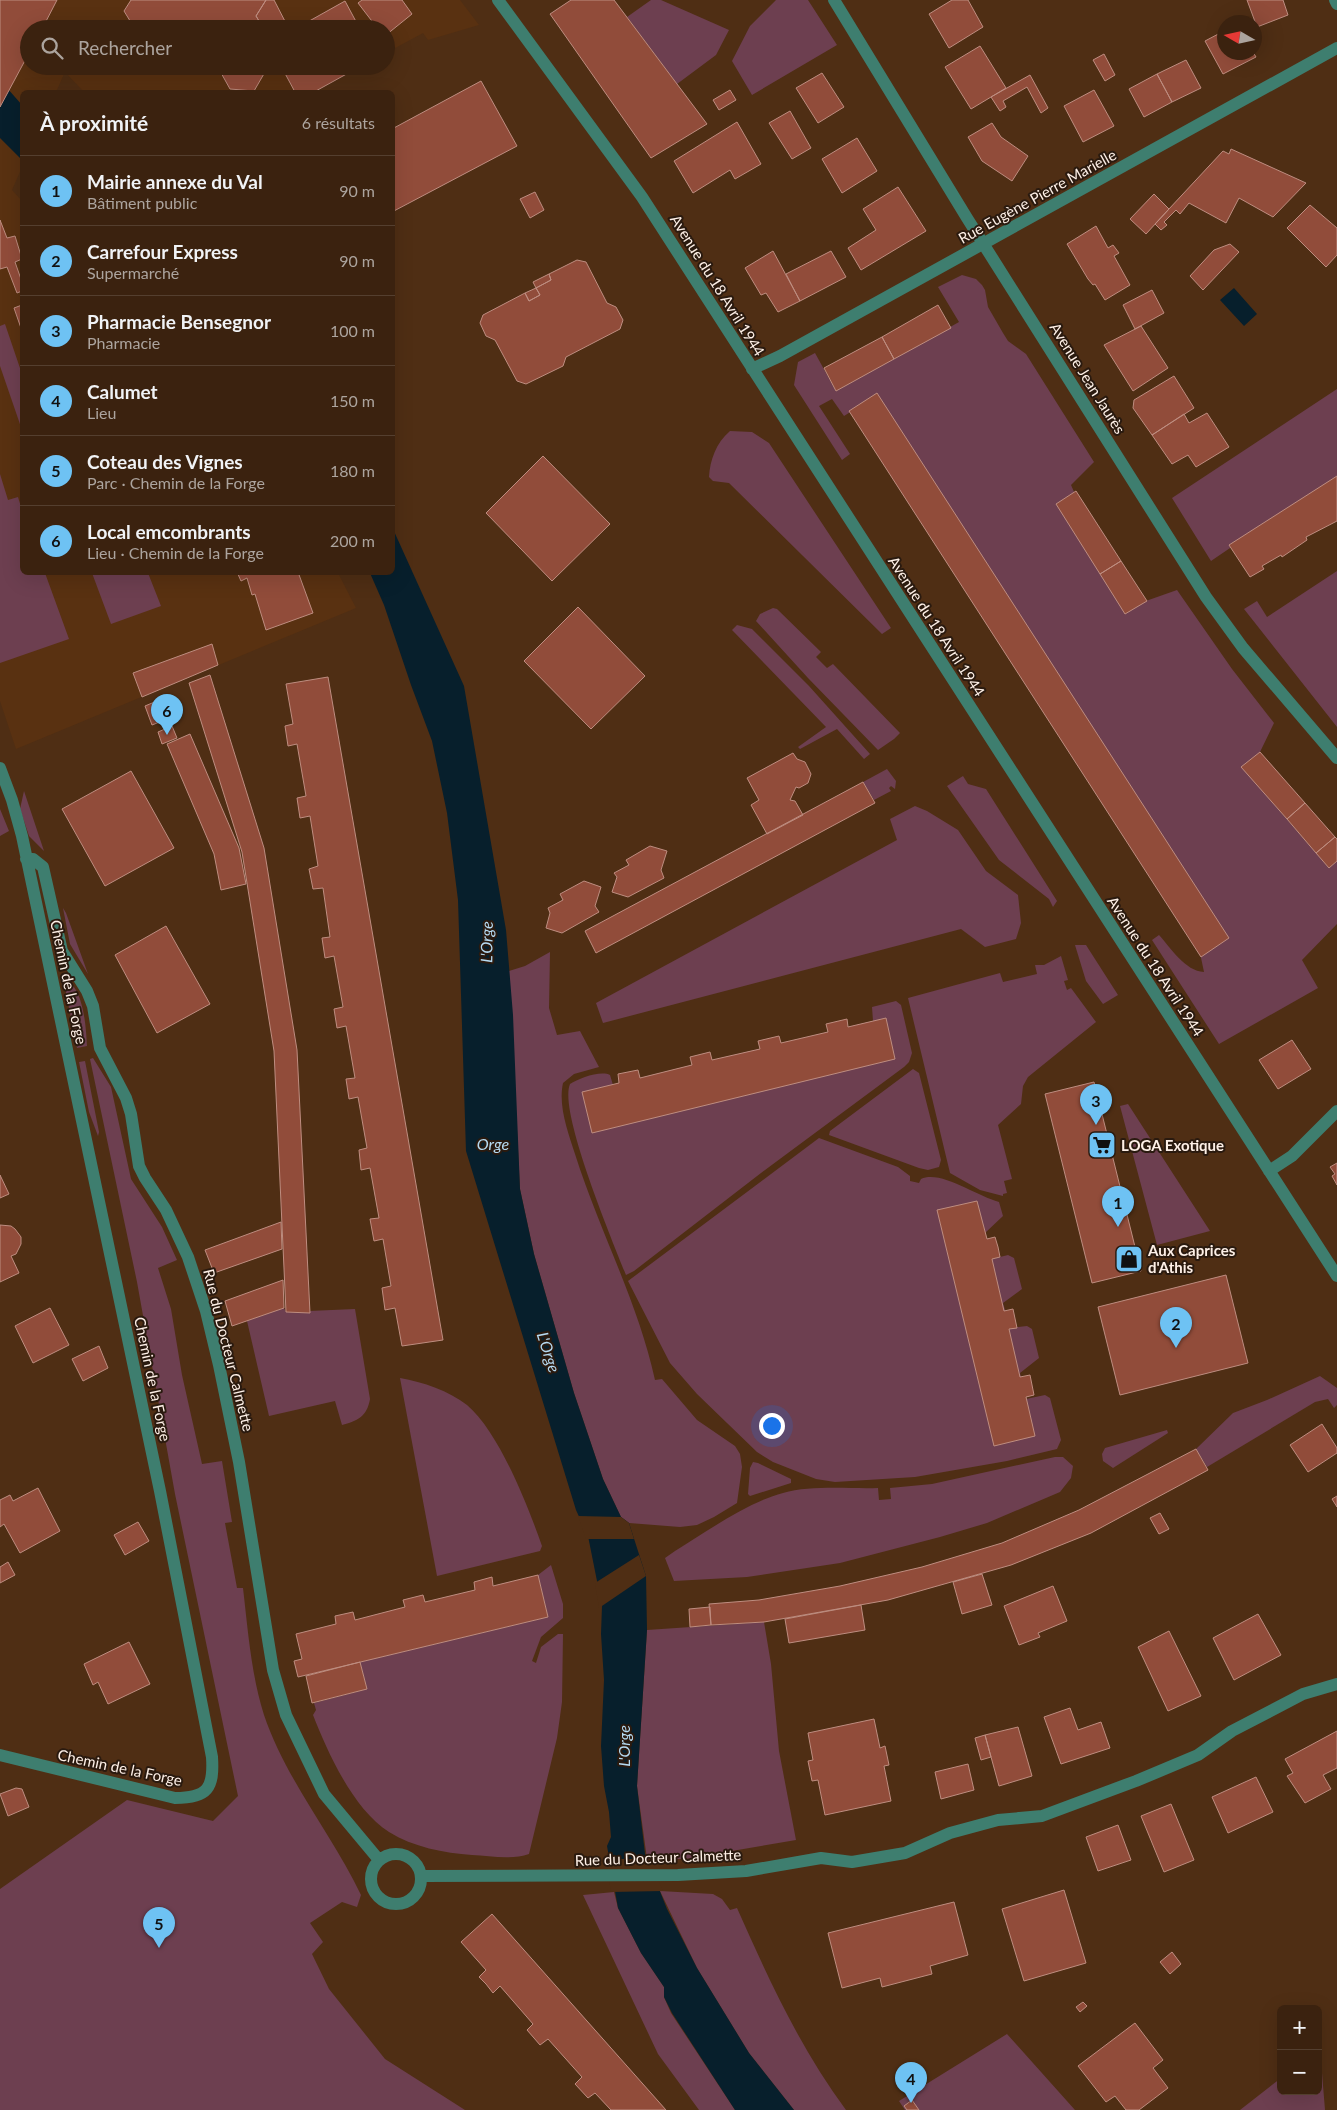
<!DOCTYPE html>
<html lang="fr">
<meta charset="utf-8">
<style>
body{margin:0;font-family:Lato,sans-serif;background:#422a18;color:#f1f3f6}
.controls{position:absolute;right:15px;bottom:15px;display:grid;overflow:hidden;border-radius:8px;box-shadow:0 5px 20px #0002}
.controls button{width:45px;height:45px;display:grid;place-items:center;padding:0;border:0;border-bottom:1px solid #543f2f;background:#3b220f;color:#f1f3f6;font:25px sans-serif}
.compass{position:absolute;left:1217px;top:15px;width:45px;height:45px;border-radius:50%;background:#3b220f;box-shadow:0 5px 20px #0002;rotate:279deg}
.you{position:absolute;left:771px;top:1425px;width:18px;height:18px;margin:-12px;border:4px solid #fff;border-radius:50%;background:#1a73e8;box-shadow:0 0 0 8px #1a73e833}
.badge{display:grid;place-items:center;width:32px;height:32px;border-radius:50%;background:#6ec2f3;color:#111;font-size:16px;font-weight:700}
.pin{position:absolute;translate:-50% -41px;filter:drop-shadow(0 1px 2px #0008)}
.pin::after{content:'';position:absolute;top:26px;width:18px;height:15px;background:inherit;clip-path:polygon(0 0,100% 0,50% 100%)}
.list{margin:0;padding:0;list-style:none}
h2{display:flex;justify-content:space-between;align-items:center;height:65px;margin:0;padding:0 20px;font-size:21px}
h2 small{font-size:16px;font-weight:400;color:#aca49e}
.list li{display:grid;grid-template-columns:32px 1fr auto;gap:15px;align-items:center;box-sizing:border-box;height:70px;padding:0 20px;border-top:1px solid #543f2f}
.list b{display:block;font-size:19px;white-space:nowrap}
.list p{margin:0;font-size:16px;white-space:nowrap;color:#aca49e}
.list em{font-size:16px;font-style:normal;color:#aca49e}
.icon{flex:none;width:28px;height:28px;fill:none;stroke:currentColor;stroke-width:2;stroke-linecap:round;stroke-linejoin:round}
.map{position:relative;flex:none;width:1337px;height:2110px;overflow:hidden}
.search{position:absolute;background:#3b220f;box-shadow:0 5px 20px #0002;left:20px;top:20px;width:375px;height:55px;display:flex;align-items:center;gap:12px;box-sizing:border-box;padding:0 18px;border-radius:28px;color:#aca49e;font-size:19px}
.panel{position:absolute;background:#3b220f;box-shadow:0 5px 20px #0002;left:20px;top:90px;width:375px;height:485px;border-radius:8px}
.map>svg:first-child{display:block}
.built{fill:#593111}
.green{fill:#6d3f50}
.water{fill:#071f2c}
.pier{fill:#4f2e14}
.building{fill:#914c3a;stroke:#be8d80}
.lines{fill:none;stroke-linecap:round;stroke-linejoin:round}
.minor{stroke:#3e7e6f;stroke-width:12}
.labels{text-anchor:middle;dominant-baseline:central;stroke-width:4;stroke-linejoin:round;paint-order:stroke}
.street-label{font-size:15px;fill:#fef0e7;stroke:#2a1a0f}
.poi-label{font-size:15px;font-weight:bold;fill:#fef0e7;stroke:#2a1a0f;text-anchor:start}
.water-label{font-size:16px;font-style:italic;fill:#b5daf2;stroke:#2a1a0f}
</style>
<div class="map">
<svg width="1337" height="2110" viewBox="0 0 1337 2110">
<rect width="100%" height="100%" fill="#4f2e14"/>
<!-- built -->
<path class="built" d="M0 0H460L479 25 428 40 423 33 386 53V29H29V66H361L314 92H84L65 72 56 92H22V167L12 190 22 201V572L338 573 356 608 16 749 0 701Z"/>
<!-- green -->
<path class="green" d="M651 0H661L729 30 716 55 677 84 627 17Z
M776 0H808L837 45 752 95 732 61 750 26Z
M962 275 976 279 982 285 985 290 988 307 1003 333 1008 341 1026 354 1094 462 1071 485 1126 608 1177 590 1232 669 1274 723 1260 752 1242 767 1329 868 1337 861V924L1302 960 1318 988 1219 1044 1152 940 1159 935C1171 948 1185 971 1204 972L1200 953 876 396 844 416 832 399 819 406 850 454 842 460 794 385 798 362 815 353 836 391 959 322 938 287Z
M5 324 22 374V430L0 366V326Z
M1337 389V514L1233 546 1211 561 1172 498Z
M730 431 752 432 769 443 891 628 882 634 729 483 713 481 709 477C710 460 716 443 730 431Z
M0 474 8 500 18 497 22 510V572L45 573 69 639 0 663Z
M1337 571V727L1244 609 1257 601 1267 617Z
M92 573H148L161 606 111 624Z
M773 608 777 609 821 652 816 657 827 668 833 664 900 733 894 739 878 750 808 678 756 621 760 614Z
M737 625 752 629 809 686 870 754 864 759 837 729 800 749 798 747 826 727 732 630Z
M887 769 896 781 895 789 891 786 889 788 891 791 874 800 863 782Z
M963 776 968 784 986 789 1057 901 1053 907 1049 899 999 860 947 786Z
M24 791 44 851 29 836 20 809Z
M915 806 927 811 958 830 986 871 1018 895 1021 923 1016 939 985 947 961 929 603 1023 596 1003 897 840 890 819Z
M0 809 9 831 0 836Z
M63 908 66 913 88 974 70 944Z
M1075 945H1086L1118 995 1103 1004 1086 981Z
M550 952 549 1008 557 1035 580 1031 599 1067 574 1074 563 1083C558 1106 568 1132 575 1154 599 1230 638 1302 655 1380L662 1379 697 1420 735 1446 740 1454 742 1467 737 1503 714 1517 697 1525 680 1527 629 1523 621 1517 603 1479 574 1393 534 1254 520 1189 509 971 525 966Z
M1061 956 1068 980 1064 981 1067 990 1071 988 1096 1022 1028 1077 1023 1086 1021 1104 998 1125 1012 1179 1004 1181 1007 1193 1003 1194V1196L980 1190 950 1173 908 998 1000 973 1003 982 1037 974 1035 965H1044Z
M66 980C84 989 86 1028 87 1046L77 1048 64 983Z
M896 1001 901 1005 912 1053 909 1062 904 1067 761 1173 634 1271 626 1275C613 1242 558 1111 570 1084 579 1078 601 1070 610 1075L613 1085 873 1021 872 1007Z
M93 1058 111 1087 131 1179 162 1227 177 1260 158 1268 171 1309 182 1375 202 1464 222 1461 232 1522 225 1523 237 1588H243C248 1630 251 1674 264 1715 286 1780 332 1834 361 1895L357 1907 342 1902 310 1923 323 1942 312 1954 329 1989 385 2059 465 2110H0V1889L127 1800 213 1821 238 1796 175 1494 137 1282 90 1059Z
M85 1061 99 1132 98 1136 89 1112 79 1062Z
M913 1069 919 1073 941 1160 939 1167 928 1170 919 1168 829 1135 830 1131Z
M1128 1104 1210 1231 1157 1245 1120 1106Z
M819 1138 898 1167 910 1176V1181L919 1183 921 1179C941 1170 976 1196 999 1202L1003 1216 985 1233 992 1259 1008 1255 1014 1258 1022 1289 1003 1303 1010 1328 1027 1326 1032 1329 1039 1358 1020 1373 1026 1399 1045 1395 1050 1398 1061 1440 1057 1449 1007 1461 915 1477 835 1482 816 1479 773 1462 757 1452 697 1394 670 1363 628 1281Z
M284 1308 286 1312 355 1309 370 1399C367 1417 357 1421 342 1425L335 1401 269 1416 247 1321Z
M1320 1376 1337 1388V1405L1334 1408 1328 1399 1315 1402 1207 1467 1196 1449 1233 1413 1267 1400Z
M400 1378C423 1382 449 1391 467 1405 499 1432 528 1506 542 1546L540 1551 437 1576Z
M1167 1430 1168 1433 1113 1468 1103 1461 1102 1454 1105 1448Z
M1055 1457H1063L1073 1466 1071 1478 1060 1492 987 1523 940 1537 840 1563 747 1577 674 1581 665 1558 675 1551C706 1532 748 1502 783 1493 811 1485 849 1489 878 1488L879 1500 891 1499 890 1488 932 1484Z
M753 1462 758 1463 791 1479V1483L750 1496 748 1494 750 1468Z
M551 1565 563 1604V1618L541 1637 532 1661 536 1663 541 1647 558 1634H563L562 1702 557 1738 529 1854C512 1860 490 1856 472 1855 444 1853 413 1847 389 1832 353 1809 328 1753 313 1715L316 1710 314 1703 367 1689 360 1662 548 1617 538 1575Z
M764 1622 771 1664 779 1751 796 1840 685 1859H647L637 1786 647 1630Z
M660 1891 713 1894 722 1899 730 1910 737 1908C768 1978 800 2048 846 2110H794L749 2053 697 1968Z
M614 1892 618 1908 641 1953 664 1987V1997L671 2013 735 2110H699L658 2054 583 1895Z
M1007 2034 1075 2110H905L899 2101Z
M1320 2048 1325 2110H1240L1281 2078V2091H1318Z"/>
<!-- water -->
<path class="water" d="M0 80 22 105V160L0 138Z
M1234 288 1257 314 1244 326 1220 300Z
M393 529 464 686 506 930 513 1015 520 1189 534 1254 574 1393 603 1479 621 1517 629 1523 646 1576 647 1630 637 1786 645 1854 667 1909 697 1968 749 2053 794 2110H735L672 2013 664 1997V1987L641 1953 618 1908 607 1846 611 1837 609 1812 604 1786 601 1746 604 1680 601 1634 602 1606 588 1536 576 1510 466 1151 458 900 447 813 432 741 411 685 384 605 370 573 392 572Z"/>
<!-- pier -->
<path class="pier" d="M578 1516 621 1517 629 1523 634 1539H586Z
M639 1555 646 1576 599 1608 595 1583Z
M606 1859H649L663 1891 611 1892Z"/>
<!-- building -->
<path class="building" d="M0 0H57L42 29H29V53L0 107Z
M131 0H266L256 16 264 29H135L124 11Z
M266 0H274L289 29H264L256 16Z
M362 0H402L412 14 386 35V29H378L358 3Z
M571 0H614L707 124 651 158 550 14Z
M952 0H968L983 27 949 48 929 14Z
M1247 0H1283L1288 15 1257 27Z
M345 1 360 29H295Z
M1224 31V52H1253L1256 57 1223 74 1205 41Z
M980 46 1006 88 971 109 945 67Z
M1104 54 1115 75 1105 81 1093 60Z
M1186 60 1201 88 1172 102 1157 74Z
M196 66H262L265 72 254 91 230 89 220 71H198Z
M281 66H361L314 92H295Z
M822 73 844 107 818 123 796 88Z
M1157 74 1172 102 1144 117 1129 89Z
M1030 75 1048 108 1041 113 1027 87 1003 101 1006 107 1000 111 991 97Z
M481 81 517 146 392 212V129Z
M730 90 736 100 719 110 713 100Z
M1094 90 1114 126 1083 142 1064 106Z
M790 111 811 148 792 159 769 123Z
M737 122 761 164 735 179 730 170 693 193 674 161Z
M992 123 1001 137 1028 156 1012 181 982 161 968 137Z
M857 138 877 171 842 193 822 159Z
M1231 149 1306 183 1273 217 1239 198 1226 223 1189 203 1180 214 1176 210 1164 222 1167 225 1161 230 1155 224 1223 151 1229 154Z
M898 187 926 231 861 270 848 248 876 230 863 209Z
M535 192 544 210 530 218 520 199Z
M1154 194 1169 209 1146 234 1130 219Z
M1310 205 1337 228V255L1326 267 1287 228Z
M0 220 7 238 15 236 22 259 15 262 22 282V291L17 293 7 267 0 269Z
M1096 226 1108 248 1113 245 1119 253 1114 256 1130 285 1105 300 1095 284 1093 285 1088 279 1067 244Z
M1230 244 1239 252 1203 290 1190 276 1214 250Z
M773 251 800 301 778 312 766 293 761 295 745 268Z
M831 251 846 277 800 301 786 274Z
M577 260 586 262 607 303 616 307 623 320 620 329 566 357 563 366 526 384 517 381 495 340 486 336 480 323 483 315 525 293 529 301 540 295 536 288 551 280 549 274Z
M549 274 551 280 536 288 533 282Z
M536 288 540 295 529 301 525 293Z
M1152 290 1164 313 1135 329 1123 305Z
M22 305V331L14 308Z
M938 305 951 328 894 359 882 337Z
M1141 326 1168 368 1133 391 1104 345Z
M882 337 894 359 836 391 824 368Z
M1174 376 1194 408 1152 435 1133 408 1134 400Z
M877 393 1229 938 1201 957 849 411Z
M1207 413 1229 447 1196 467 1188 455 1172 464 1152 435 1184 414 1189 423Z
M543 456 610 524 552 581 486 513Z
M1337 476V521L1306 537 1307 540 1282 557 1281 555 1262 566 1264 569 1250 577 1229 545Z
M1076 491 1121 561 1100 574 1056 504Z
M1121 561 1147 601 1125 614 1100 574Z
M237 572H298L313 613 266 630 255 594 252 595 247 578 241 581Z
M578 607 645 676 591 729 524 661Z
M212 644 218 665 142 697 133 673Z
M210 675 264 848 297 1050 310 1313 286 1312 274 1051 242 852 189 683Z
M328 677 443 1340 402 1346 395 1308 385 1310 382 1288 391 1286 383 1239 374 1241 370 1219 379 1218 370 1168 361 1170 359 1150 367 1148 358 1097 349 1099 346 1079 355 1078 346 1026 337 1028 334 1009 343 1007 334 956 325 958 322 938 330 937 323 888 313 889 309 869 318 866 310 816 300 818 297 798 306 796 297 744 288 746 285 726 293 724 286 684Z
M164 698 172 717 152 725 145 706Z
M172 726 177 738 162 744 158 732Z
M190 734 239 848 246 884 221 890 214 854 167 744Z
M1260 752 1305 803 1287 819 1241 767Z
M793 753 797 759 805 762 811 774 808 783 799 788 796 787 790 800 795 801 803 815 767 834 751 805 759 800 747 778Z
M131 771 174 848 105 886 62 809Z
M863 782 875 803 596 953 585 931Z
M1305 803 1335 837 1316 853 1287 819Z
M1335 837 1337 839V861L1329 868 1316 853Z
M650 846 667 851 661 870 664 878 628 897 612 892 617 877 614 873 629 865 626 860Z
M584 881 601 887 595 906 599 912 562 933 546 928 550 913 548 908 563 900 560 894Z
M166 926 210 1004 157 1033 115 955Z
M886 1018 895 1059 592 1133 582 1092 619 1083 618 1074 638 1070 640 1078 692 1065 690 1057 710 1052 712 1060 760 1049 758 1041 779 1036 781 1043 828 1032 826 1024 847 1019 848 1027Z
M1292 1040 1311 1069 1278 1089 1259 1060Z
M1094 1082 1141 1271 1092 1283 1045 1094Z
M1337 1163V1185L1332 1176 1335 1174 1330 1167Z
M0 1175 9 1194 0 1198Z
M977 1201 987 1239 995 1237 998 1247 1000 1257 992 1259 1004 1311 1013 1309 1017 1328 1009 1329 1020 1377 1030 1375 1034 1395 1026 1397 1035 1436 994 1446 937 1210Z
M281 1222 282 1249 214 1273 205 1250Z
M0 1225 11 1226 15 1229 21 1237V1244L16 1254 11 1256 19 1273 0 1282Z
M1226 1275 1248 1363 1120 1395 1098 1307Z
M283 1280 284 1308 232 1326 225 1301Z
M50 1308 69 1345 33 1363 15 1326Z
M99 1346 108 1368 83 1381 72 1359Z
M1322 1424 1337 1448V1453L1308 1472 1290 1445Z
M1196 1449 1208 1470 1091 1533 1011 1565 888 1600 764 1622 711 1625 709 1604 759 1600 840 1586 922 1567 1002 1543 1079 1510Z
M38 1488 60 1531 20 1553 4 1524 0 1527V1500L10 1495 13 1501Z
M1337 1496V1507L1332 1499Z
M1160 1513 1169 1529 1159 1534 1150 1518Z
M138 1522 149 1541 125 1555 114 1535Z
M8 1562 15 1575 0 1583V1567Z
M982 1574 992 1605 962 1614 953 1582Z
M538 1575 548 1617 298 1677 294 1661 302 1659 296 1634 336 1624 335 1616 353 1612 355 1620 405 1607 403 1600 423 1595 425 1602 475 1590 474 1582 492 1577 493 1586Z
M1053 1586 1067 1621 1038 1633 1040 1637 1019 1645 1004 1606Z
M861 1605 865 1630 789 1643 785 1619Z
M710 1607 711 1625 690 1627 689 1609Z
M1258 1614 1281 1655 1234 1680 1213 1638Z
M1169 1631 1201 1696 1168 1711 1138 1647Z
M129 1642 150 1684 108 1704 98 1682 93 1685 84 1664Z
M360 1662 367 1689 312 1703 306 1676Z
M1070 1708 1078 1730 1101 1722 1110 1748 1061 1764 1044 1717Z
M874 1719 880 1748 885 1746 889 1765 884 1766 891 1801 825 1815 818 1780 812 1781 808 1761 813 1760 808 1733Z
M1018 1727 1032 1776 999 1786 985 1735Z
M1337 1731V1768L1323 1775 1331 1789 1305 1803 1287 1776 1293 1773 1285 1759Z
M985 1735 991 1757 981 1760 975 1738Z
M968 1764 974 1790 941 1799 935 1772Z
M1256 1777 1273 1812 1228 1833 1212 1797Z
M16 1788 22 1789 29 1807 8 1816 0 1794Z
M1171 1804 1194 1860 1164 1872 1141 1816Z
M1118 1825 1131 1860 1098 1871 1086 1837Z
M1064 1890 1086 1963 1024 1981 1002 1909Z
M954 1902 968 1955 930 1966 932 1974 882 1987 880 1978 842 1988 828 1933Z
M492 1914 666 2110H611L595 2093 588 2098 575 2084 582 2077 548 2039 540 2045 534 2038 527 2030 533 2024 500 1986 493 1993 486 1984 479 1977 486 1970 461 1942Z
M1172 1952 1181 1964 1170 1974 1160 1962Z
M1083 2002 1087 2006 1080 2012 1076 2007Z
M1135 2023 1163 2060 1153 2068 1168 2088 1139 2110H1126L1115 2096 1106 2102 1078 2066Z
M912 2100 919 2110H907L904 2106Z"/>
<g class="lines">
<!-- minor -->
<path class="minor" d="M498 0 642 197 1337 1276
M834 0 967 218 1206 597 1243 648 1337 758
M1335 0 1337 4
M752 369 780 356 1337 48
M0 768 12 800 22 836 160 1491 212 1757C214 1788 208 1798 175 1798L0 1755
M26 859H33L43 867 62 951 87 991 93 1006 100 1048 126 1098 131 1114 139 1166 145 1178 166 1210 188 1257 206 1311 219 1365 239 1462 273 1670 286 1715 324 1794 379 1860
M1269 1171 1292 1156 1337 1111
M371 1879a25 25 0 1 1 50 0a25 25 0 1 1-50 0Z
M421 1876 678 1875 746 1871 821 1858 852 1862 905 1853 950 1833 998 1820 1042 1816 1136 1781 1198 1755 1232 1731 1303 1694 1337 1684"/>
</g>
<!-- icons -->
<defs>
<symbol id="supermarket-square" viewBox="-11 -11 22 22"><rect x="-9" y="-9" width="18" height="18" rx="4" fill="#6ec2f3" stroke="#2a1a0f"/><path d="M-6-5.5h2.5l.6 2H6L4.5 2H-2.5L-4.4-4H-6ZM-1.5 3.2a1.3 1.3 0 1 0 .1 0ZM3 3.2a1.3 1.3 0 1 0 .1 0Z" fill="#111"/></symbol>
<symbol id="shop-square" viewBox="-11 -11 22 22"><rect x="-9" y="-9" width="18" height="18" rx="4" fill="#6ec2f3" stroke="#2a1a0f"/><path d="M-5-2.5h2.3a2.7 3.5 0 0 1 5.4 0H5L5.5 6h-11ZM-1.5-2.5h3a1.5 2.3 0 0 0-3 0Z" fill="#111"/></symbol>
</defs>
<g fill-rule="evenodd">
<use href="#supermarket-square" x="1086" y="1129" width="32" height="32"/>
<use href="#shop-square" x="1113" y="1243" width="32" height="32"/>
</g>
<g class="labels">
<!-- street labels -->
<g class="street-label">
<text transform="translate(1037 196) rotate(-29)">Rue Eugène Pierre Marielle</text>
<text transform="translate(718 285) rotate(58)">Avenue du 18 Avril 1944</text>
<text transform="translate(1088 378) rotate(58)">Avenue Jean Jaurès</text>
<text transform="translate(937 626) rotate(57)">Avenue du 18 Avril 1944</text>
<text transform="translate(1156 966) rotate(57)">Avenue du 18 Avril 1944</text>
<text transform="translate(69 982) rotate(78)">Chemin de la Forge</text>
<text transform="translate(229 1350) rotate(76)">Rue du Docteur Calmette</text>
<text transform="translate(153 1379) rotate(78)">Chemin de la Forge</text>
<text transform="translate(120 1767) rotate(12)">Chemin de la Forge</text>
<text transform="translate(658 1857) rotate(-2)">Rue du Docteur Calmette</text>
</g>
<!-- poi labels -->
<g class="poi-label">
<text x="1121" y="1145">LOGA Exotique</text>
<text x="1148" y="1250">Aux Caprices<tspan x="1148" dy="17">d'Athis</tspan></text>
</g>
<!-- water labels -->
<g class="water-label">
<text transform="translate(486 942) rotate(-89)">L'Orge</text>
<text x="493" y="1143">Orge</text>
<text transform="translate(549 1352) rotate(72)">L'Orge</text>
<text transform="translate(623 1746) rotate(-90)">L'Orge</text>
</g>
</g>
</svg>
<div class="controls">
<button>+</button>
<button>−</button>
</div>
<svg class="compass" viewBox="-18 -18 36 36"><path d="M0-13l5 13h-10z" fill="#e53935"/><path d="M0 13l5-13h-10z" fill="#aca49e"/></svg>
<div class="you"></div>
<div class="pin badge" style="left:1118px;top:1227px">1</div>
<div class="pin badge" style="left:1176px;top:1348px">2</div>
<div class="pin badge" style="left:1096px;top:1125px">3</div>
<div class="pin badge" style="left:911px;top:2103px">4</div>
<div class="pin badge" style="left:159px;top:1948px">5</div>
<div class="pin badge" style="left:167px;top:735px">6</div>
<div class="search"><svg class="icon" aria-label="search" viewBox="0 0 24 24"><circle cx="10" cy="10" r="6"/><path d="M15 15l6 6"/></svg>Rechercher</div>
<section class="panel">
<h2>À proximité<small>6 résultats</small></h2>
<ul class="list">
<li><span class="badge">1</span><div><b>Mairie annexe du Val</b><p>Bâtiment public</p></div><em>90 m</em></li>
<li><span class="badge">2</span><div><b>Carrefour Express</b><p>Supermarché</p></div><em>90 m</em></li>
<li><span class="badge">3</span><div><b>Pharmacie Bensegnor</b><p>Pharmacie</p></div><em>100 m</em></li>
<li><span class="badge">4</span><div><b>Calumet</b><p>Lieu</p></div><em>150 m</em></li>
<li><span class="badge">5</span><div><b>Coteau des Vignes</b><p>Parc · Chemin de la Forge</p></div><em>180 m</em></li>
<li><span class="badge">6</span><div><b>Local emcombrants</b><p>Lieu · Chemin de la Forge</p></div><em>200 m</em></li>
</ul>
</section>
</div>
